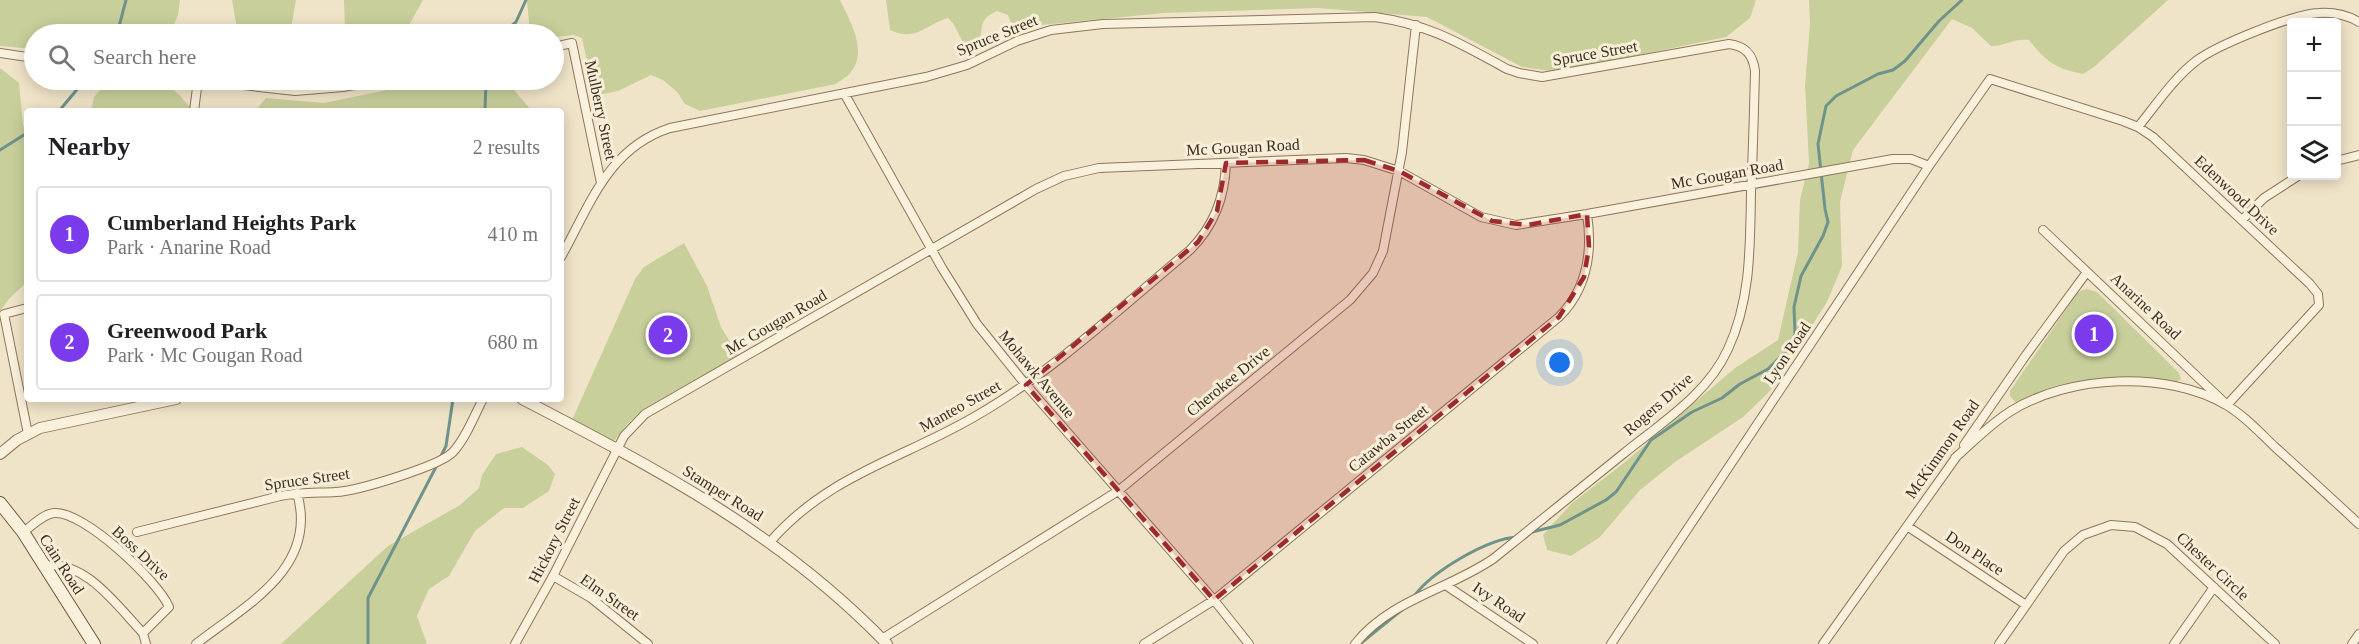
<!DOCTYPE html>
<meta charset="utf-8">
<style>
body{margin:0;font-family:"Times New Roman",serif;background:#f6f6f6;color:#202124}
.controls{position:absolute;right:18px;top:18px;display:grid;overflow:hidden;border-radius:6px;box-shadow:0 3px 15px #0003}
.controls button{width:54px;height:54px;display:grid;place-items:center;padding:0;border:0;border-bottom:2px solid #e0e0e0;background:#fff;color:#202124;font:30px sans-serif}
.you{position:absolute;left:1560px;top:363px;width:21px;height:21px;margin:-15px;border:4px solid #fff;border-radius:50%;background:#1a73e8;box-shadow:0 0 0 9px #1a73e833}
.badge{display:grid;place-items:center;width:39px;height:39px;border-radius:50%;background:#7c3aed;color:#fff;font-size:20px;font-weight:700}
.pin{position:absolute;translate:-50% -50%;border:3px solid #fff;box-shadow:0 2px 6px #0006}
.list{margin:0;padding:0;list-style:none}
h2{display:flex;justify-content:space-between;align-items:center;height:78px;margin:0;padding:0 24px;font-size:26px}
h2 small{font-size:20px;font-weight:400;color:#757577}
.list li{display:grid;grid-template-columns:39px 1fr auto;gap:18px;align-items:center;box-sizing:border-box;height:96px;margin:0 12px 12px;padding:0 12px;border:2px solid #e0e0e0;border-radius:6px}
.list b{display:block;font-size:22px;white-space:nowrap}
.list p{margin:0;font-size:20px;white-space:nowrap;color:#757577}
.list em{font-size:20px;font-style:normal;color:#757577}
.icon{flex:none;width:33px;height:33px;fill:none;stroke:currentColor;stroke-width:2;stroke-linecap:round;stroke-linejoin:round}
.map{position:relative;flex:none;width:2359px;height:644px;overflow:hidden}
.search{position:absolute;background:#fff;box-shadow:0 3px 15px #0003;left:24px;top:24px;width:540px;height:66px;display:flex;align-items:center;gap:15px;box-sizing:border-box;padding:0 21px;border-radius:33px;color:#757577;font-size:22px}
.panel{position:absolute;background:#fff;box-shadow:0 3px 15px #0003;left:24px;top:108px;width:540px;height:294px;border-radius:6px}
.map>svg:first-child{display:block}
.green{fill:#c9cf9b}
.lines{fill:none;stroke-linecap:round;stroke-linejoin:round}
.stream{stroke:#6f938a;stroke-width:3}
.minor-casing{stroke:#8d765c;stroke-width:10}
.tertiary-casing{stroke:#8d765c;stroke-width:12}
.secondary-casing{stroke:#6f573f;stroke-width:14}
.minor{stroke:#faf1dc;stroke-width:8}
.tertiary{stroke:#faf1dc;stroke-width:10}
.secondary{stroke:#faf1dc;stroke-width:12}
.marked{fill:#9e2a2b;fill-opacity:0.2;stroke:#9e2a2b;stroke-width:4.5;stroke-dasharray:12 8;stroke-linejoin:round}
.labels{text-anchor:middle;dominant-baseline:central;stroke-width:6;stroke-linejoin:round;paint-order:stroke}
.street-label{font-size:16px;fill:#3d2e20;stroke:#f7eed8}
</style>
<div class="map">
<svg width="2359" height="644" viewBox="0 0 2359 644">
<rect width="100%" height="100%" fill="#f0e4c8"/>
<!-- green -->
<path class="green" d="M0 0H180L178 15 170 34H34V49L0 46Z
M232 0H296L290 34H238Z
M344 0H423L409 25 406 34H345Z
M527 0H840C850 21 868 50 851 72 848 77 840 80 836 84L700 111 685 104 678 93 663 80 651 75 618 91 598 95 593 87 582 38 573 35 554 37V34H530Z
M886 0H1756L1750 18 1726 37 1557 72 1522 67 1427 17 1318 8 1164 13 1021 27 1011 23 1008 15 997 11C974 21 987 31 976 47L966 48 953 23 948 18C925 25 916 42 890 30Z
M1809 0H2168L2094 67 2083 74C2056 69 2046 62 2029 40 2012 38 2007 46 1991 46L1972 28 1952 19 1853 150 1840 202 1842 266 1827 302 1770 391 1743 417 1675 462 1640 490 1600 537 1571 556 1547 550 1543 535 1571 504 1625 462 1735 368 1778 340 1798 252 1800 200 1809 163 1805 86 1810 24Z
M0 68 19 83 23 125 27 132V282L9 299 0 311Z
M436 80H496L507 82 532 111H255L266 98 324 103Z
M128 82C165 84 169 80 193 111H91L94 97 104 86Z
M684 243 707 286 721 327 738 355 642 410 627 424 614 441 572 420 635 279 644 267Z
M2087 289 2097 292 2179 373 2181 379 2173 385 2114 379 2016 403 2010 396V391L2076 295 2080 291Z
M522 447 548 465 555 474 549 491 523 508H504L475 531 449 576 429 589 417 616 427 644H281L388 546 460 505 479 488 482 475 496 454Z"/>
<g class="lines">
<!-- stream -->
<path class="stream" d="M117 34 126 0
M502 34 516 22 526 0
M59 111 85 80
M485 111 486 80
M0 150 27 133
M441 456 446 446 453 399
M1532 532 1560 525 1606 500 1616 492 1651 440 1692 412 1722 398 1740 384 1768 369 1789 348 1795 334 1794 307 1801 276 1823 236 1828 222 1825 209 1818 144 1826 106 1836 96 1878 74 1893 70 1905 61 1939 21 1962 0
M1415 595C1433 571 1487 539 1517 537
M368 644V598L437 465
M1360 644 1403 609"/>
<defs>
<path id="minor" d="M554 47 572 43 601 183
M0 53 34 58
M198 80 295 91 343 87 383 80
M844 93 942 268 977 324 1026 385 1214 600 1249 644
M194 111 198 80
M2138 127C2156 105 2173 79 2196 61 2217 45 2293 14 2319 13 2333 12 2347 15 2359 22
M2336 161 2359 155
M2242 220 2264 198 2298 176
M561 257C590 205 608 148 670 128L926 77 967 65 1017 41 1051 30 1103 24 1375 17C1431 25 1459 43 1507 69L1519 73 1542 77 1729 44C1746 46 1753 55 1755 71 1754 112 1753 152 1751 193 1750 246 1751 300 1728 349 1708 394 1660 424 1623 454 1580 489 1536 524 1493 559 1447 590 1390 600 1355 644
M27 308 4 314 28 434
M1964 445 2026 355 2087 272
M1955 458C1973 442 1990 424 2011 411 2069 375 2167 370 2226 405 2244 415 2260 433 2275 447 2303 472 2331 498 2359 524
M1907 526 2026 605
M23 532C32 526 43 514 54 513 83 510 158 581 169 607L143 633
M137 532 280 496C299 492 317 493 336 492 357 491 440 466 453 452 466 438 474 416 483 399
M770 542C828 475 902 459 974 417 1053 372 1120 308 1190 250 1214 226 1225 197 1226 163
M44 566C84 558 118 607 143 633L146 644
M553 576 591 598 648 644
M1447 586 1533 644
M882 639 1118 491 1350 300 1373 273 1383 251 1402 152 1416 25
M196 644C246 605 319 568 297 493
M515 644 553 576 624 436 645 414 1036 189 1064 176 1099 168 1346 158 1364 160 1399 171 1481 217 1516 225 1587 214 1893 159H1911L1929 166
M1144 644 1214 600 1559 317C1587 289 1593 253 1587 214
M1611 644 1929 166 1990 79 2123 121 2138 127 2153 137 2310 284 2318 294 2319 305 2227 405 2043 230
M1823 644 1957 456
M1999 644 2064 551 2083 535 2111 525 2135 527 2167 544 2275 644
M2174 644 2214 587
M2352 644 2359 634"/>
<path id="tertiary" d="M522 399C657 469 780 533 887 644
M0 454 17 440 40 428 176 399"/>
<path id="secondary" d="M0 503 23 532 94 644"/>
</defs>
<!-- minor casing -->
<use href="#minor" class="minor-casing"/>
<!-- tertiary casing -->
<use href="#tertiary" class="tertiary-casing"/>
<!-- secondary casing -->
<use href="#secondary" class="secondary-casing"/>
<!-- minor -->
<use href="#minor" class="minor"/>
<!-- tertiary -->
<use href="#tertiary" class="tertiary"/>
<!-- secondary -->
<use href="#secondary" class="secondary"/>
</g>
<!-- marked area -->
<path class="marked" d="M1364 160 1399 171 1492 221 1528 225 1587 214 1589 247 1584 277 1559 317 1214 600 1026 385 1198 242 1217 211 1226 163Z"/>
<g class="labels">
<!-- street labels -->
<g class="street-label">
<text transform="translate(997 35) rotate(-22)">Spruce Street</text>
<text transform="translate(1595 53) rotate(-10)">Spruce Street</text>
<text transform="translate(601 110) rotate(78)">Mulberry Street</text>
<text transform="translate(1243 147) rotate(-3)">Mc Gougan Road</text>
<text transform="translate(1727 174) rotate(-10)">Mc Gougan Road</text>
<text transform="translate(2237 195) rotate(43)">Edenwood Drive</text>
<text transform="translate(2146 306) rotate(43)">Anarine Road</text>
<text transform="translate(776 322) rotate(-30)">Mc Gougan Road</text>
<text transform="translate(1787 353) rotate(-56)">Lyon Road</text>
<text transform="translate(1037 374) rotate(50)">Mohawk Avenue</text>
<text transform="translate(1228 381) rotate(-39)">Cherokee Drive</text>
<text transform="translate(1658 404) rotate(-41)">Rogers Drive</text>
<text transform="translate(960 406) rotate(-29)">Manteo Street</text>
<text transform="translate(1388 438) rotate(-39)">Catawba Street</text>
<text transform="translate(1942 449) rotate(-55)">McKimmon Road</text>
<text transform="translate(307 479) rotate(-8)">Spruce Street</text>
<text transform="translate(723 493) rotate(32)">Stamper Road</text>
<text transform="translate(554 540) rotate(-63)">Hickory Street</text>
<text transform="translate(141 553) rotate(43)">Boss Drive</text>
<text transform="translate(1975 553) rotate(34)">Don Place</text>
<text transform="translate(62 564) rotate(57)">Cain Road</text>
<text transform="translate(2213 566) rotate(43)">Chester Circle</text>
<text transform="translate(610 597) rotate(35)">Elm Street</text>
<text transform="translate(1499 602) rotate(34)">Ivy Road</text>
</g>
</g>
</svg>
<div class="controls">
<button>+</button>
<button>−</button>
<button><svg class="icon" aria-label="layers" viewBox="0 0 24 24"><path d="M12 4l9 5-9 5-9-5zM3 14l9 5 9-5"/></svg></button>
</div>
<div class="you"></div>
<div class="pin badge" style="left:2094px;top:334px">1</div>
<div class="pin badge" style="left:668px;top:335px">2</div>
<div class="search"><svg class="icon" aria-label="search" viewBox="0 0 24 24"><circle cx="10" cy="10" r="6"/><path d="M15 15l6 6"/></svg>Search here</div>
<section class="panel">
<h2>Nearby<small>2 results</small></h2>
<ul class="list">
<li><span class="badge">1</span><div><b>Cumberland Heights Park</b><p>Park · Anarine Road</p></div><em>410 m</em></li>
<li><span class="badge">2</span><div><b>Greenwood Park</b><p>Park · Mc Gougan Road</p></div><em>680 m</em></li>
</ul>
</section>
</div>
